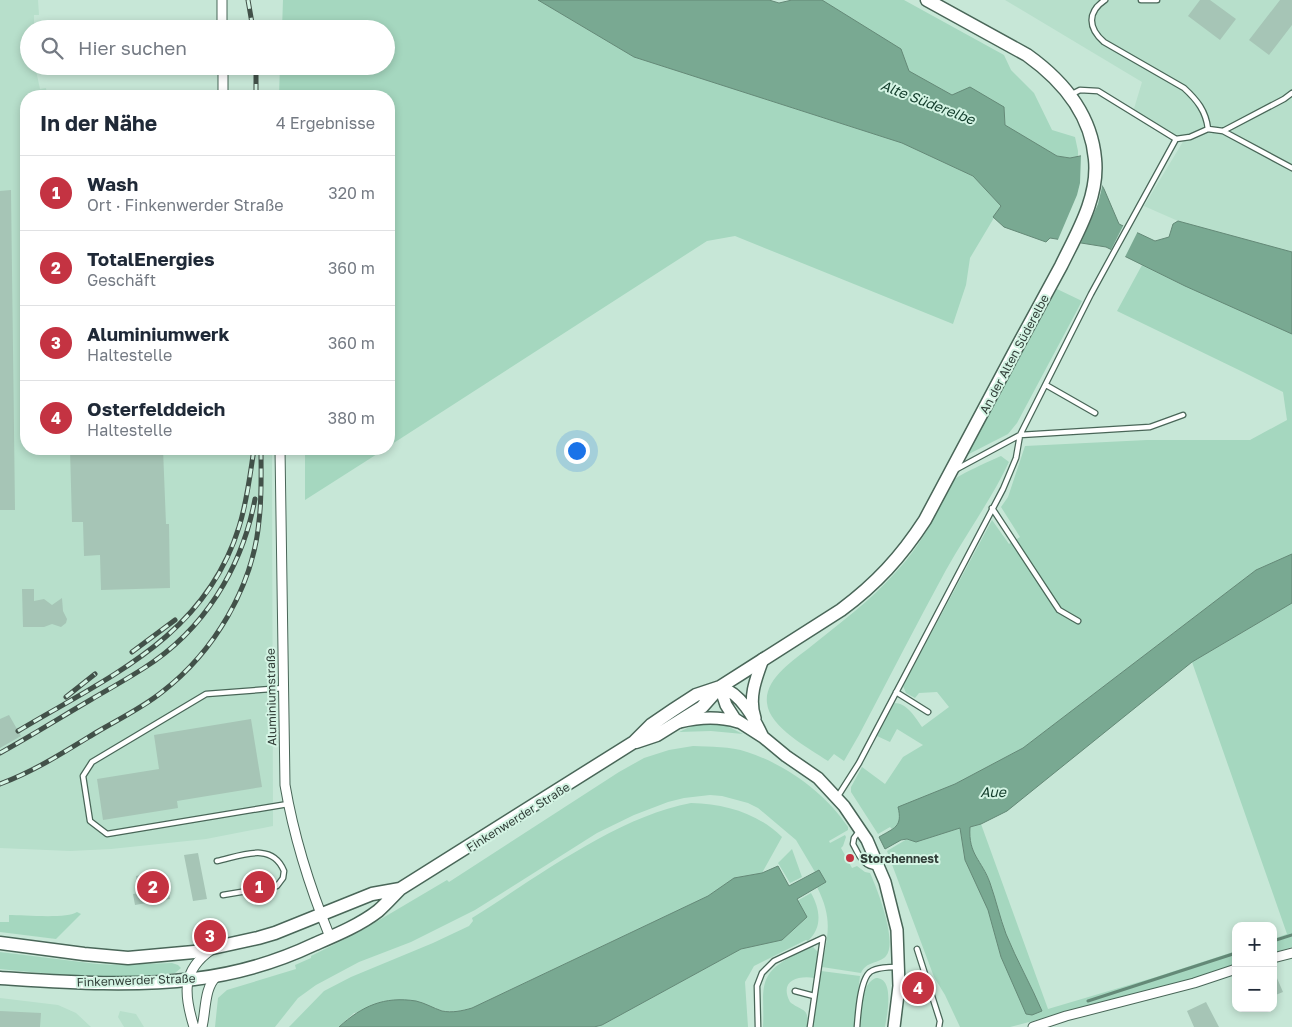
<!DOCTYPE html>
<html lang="de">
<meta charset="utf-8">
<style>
body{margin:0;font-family:"Golos Text",sans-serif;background:#f6f6f7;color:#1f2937}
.controls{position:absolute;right:15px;bottom:15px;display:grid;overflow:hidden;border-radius:10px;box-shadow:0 2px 8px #0003}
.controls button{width:45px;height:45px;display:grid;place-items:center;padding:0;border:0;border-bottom:1px solid #e0e1e3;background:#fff;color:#1f2937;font:25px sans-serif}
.you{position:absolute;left:576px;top:450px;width:18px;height:18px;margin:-12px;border:4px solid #fff;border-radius:50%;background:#1a73e8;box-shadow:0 0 0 8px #1a73e833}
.badge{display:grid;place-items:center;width:32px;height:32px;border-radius:50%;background:#c43342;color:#fff;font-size:16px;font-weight:700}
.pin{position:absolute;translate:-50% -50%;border:2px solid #fff;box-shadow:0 1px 5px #0006}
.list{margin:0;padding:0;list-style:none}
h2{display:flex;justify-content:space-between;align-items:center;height:65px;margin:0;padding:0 20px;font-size:21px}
h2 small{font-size:16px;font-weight:400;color:#747a83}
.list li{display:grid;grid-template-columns:32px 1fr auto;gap:15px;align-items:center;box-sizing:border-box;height:75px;padding:0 20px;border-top:1px solid #e0e1e3}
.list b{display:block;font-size:19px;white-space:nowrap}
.list p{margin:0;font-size:16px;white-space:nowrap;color:#747a83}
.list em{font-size:16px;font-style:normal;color:#747a83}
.icon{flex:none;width:28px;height:28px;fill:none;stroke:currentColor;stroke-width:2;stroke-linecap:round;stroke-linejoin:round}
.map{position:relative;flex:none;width:1292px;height:1027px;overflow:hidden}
.search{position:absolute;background:#fff;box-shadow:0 2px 8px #0003;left:20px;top:20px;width:375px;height:55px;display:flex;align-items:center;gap:12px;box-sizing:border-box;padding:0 18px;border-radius:28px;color:#747a83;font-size:19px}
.panel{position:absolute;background:#fff;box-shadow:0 2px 8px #0003;left:20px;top:90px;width:375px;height:365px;border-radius:20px}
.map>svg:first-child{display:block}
.built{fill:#b7dfcb}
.green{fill:#a5d7bf}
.water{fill:#79a992;stroke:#648977}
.pier{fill:#c7e7d7}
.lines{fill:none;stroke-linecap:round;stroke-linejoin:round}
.stream{stroke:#648977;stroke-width:3}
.building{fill:#a6c5b6}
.service-casing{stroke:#496658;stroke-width:7}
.minor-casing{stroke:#496658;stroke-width:11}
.tertiary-casing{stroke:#496658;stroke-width:14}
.secondary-casing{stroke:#496658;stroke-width:15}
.service{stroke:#fff;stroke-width:4.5}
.minor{stroke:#fff;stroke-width:9}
.tertiary{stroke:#fff;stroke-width:11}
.secondary{stroke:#fff;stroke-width:12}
.rail-casing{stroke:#425149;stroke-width:5}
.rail{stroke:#d4f4e4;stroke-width:3;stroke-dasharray:9;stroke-linecap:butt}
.poi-dot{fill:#c43342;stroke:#d4f4e4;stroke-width:2}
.labels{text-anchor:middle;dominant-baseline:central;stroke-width:4;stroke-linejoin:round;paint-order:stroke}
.street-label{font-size:12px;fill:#323f39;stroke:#d4f4e4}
.poi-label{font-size:12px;font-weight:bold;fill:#323f39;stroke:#d4f4e4;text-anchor:start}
.water-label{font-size:14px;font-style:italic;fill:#123c2b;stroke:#d4f4e4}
</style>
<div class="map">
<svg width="1292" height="1027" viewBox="0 0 1292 1027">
<rect width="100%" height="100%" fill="#c7e7d7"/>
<!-- built -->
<path class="built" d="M0 0H38L39 15H34V29H29V66H35L40 89 46 88 47 96H26V449H272L273 826 206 839 111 849 70 851 0 848Z
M1005 0H1292V252L1178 221 1144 206 1184 140 1133 112 1142 82Z
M0 998 58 1005 76 1013 91 1027H0Z
M120 1011 136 1014 144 1027H124L118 1017Z"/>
<!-- green -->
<path class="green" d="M283 0H538L634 57 902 143 973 176 1001 206 970 258 966 285 953 324 735 236 707 241 389 446V96H279L280 66H386V29H282Z
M822 0H904L1004 55 1011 70 1034 93 1052 130 1075 137 1078 151V158H1070L1057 156 1005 125 1004 107 952 95 908 71 900 49Z
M1142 265 1292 334V554L1256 570 1023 748 955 784 899 807C901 816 902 823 892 829L890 827 878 834 851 792V787L862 767 885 784 903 757 923 745 897 729 890 742 877 736 894 703C907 703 915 717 922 727L949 707 937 692 919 693 915 698 906 693 903 686 992 520 1009 544 1020 537 1001 507 1008 497 1025 446 1147 440H1250L1287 420 1283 392 1243 372 1117 311Z
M1057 289 1082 301 1017 423 1008 434 967 455Z
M305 449H385L305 500Z
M1001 456 1009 462C991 500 966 534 946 570 916 625 888 680 859 735L844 761 834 754 828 761C810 749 769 727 767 703 764 679 794 660 809 648 839 624 870 601 895 573 911 556 924 537 934 517 940 506 946 489 954 480 958 475 992 460 1001 456Z
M1292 603V947L1273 953V939L1287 934 1192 662Z
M698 723 725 725 743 734 711 731 679 732Z
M693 746C711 747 730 746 747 752 787 765 825 793 848 827V830L829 841 830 843 845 835 846 837 843 846 841 848 852 868 857 866 865 872 870 873C877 888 898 942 886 956 879 964 866 961 861 973L822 967C828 933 833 919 817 887L825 882 819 870 815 872 796 840 758 808 748 803 722 796 710 795 684 798 668 802 634 815 597 833 475 910 411 942 359 962 316 985 298 998 275 1027H215L218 998 227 990 296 969 295 965 311 958V956L359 932 447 880 449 882 619 772 644 758 669 750Z
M691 803C726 804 757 813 782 837L762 873 734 878 708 896 472 1008 457 1012 443 1011 417 1002 354 1013 339 1027H289L324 991 351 977 433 943 469 926 473 921 472 918C536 878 616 817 691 803Z
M981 824 1048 1009 1156 977 1236 951V965L1193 979 1010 1027H960L945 995 934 977 887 851 907 839 916 842 960 828 965 860 988 910 1001 957 1027 1014 1042 1011C1031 985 1016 960 1006 934 1000 918 996 900 990 883 982 860 968 856 970 827Z
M792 849 802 877 790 883 778 863Z
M811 893C820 909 823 927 808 941L806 940 754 966 745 982 748 1027H594L602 1025 741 949 782 940 807 917 797 901Z
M77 912 81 914 56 939 0 932V922H9V915C23 915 68 919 77 912Z
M813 947 818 952 815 978C797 975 779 981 790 1002 802 1012 810 1007 807 1027H763C765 993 755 975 791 957 798 953 805 949 813 947Z
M0 952 97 964 117 965 172 963 178 965 181 968 175 973C117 980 58 975 0 969Z
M821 971 860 976 854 1027H812Z
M876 978C895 978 887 1015 885 1027H859C861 1013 860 984 876 978Z"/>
<!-- water -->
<path class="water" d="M538 0H769L779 3 792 0H822L901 49 909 71 952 95 970 87 1004 107 1005 125 1057 156 1070 158 1085 155 1104 189 1119 224 1155 241 1169 237 1173 224 1178 221 1292 252V334L1185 286 1106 247 1050 238 1046 242 1004 227 993 217 1001 206 973 176 902 143 634 57Z
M1292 554V603L1192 662 1007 811 981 824 970 827C968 855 982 860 990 883 996 900 1000 918 1006 934 1017 961 1031 985 1042 1011L1032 1015 1026 1014 1001 957 988 910 965 860 960 828 916 842 907 839 901 840 885 849 879 837C894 828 903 827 898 807L955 784 1023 748 1256 570Z
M778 866 789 886 819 870 826 882 797 899 807 917 782 940 741 949 602 1025 594 1027H339C362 1006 384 996 416 1001 425 1003 433 1008 442 1011 452 1013 462 1011 472 1008L708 896 734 878 762 873Z"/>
<!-- pier -->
<path class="pier" d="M1085 153 1103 183 1098 204 1080 245 1057 242 1077 195 1080 183 1081 154Z
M1124 224 1138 231 1124 259 1110 252Z"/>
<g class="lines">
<!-- stream -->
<path class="stream" d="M1273 941 1292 935
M1088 1001 1236 953"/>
</g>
<!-- building -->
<path class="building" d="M1200 0H1210L1236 19 1220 40 1188 16Z
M1280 0H1292V25L1269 55 1249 40Z
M11 190 15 510H0V191Z
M70 449H163L166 524H169L170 588 101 590 100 555 84 556 83 522H72Z
M22 589H34V601L44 599 52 605 62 598 63 611 67 619 66 623 61 627 52 624 44 627H23Z
M9 715 21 736 0 748V719Z
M251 719 262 787 177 801 178 808 103 820 97 779 159 769 154 735Z
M198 853 207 899 193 901 184 855Z
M158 872 159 878 166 877 170 899 135 905 133 894 139 893 136 876Z
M1273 969 1283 992 1273 996Z
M1206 1002 1219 1027H1194L1187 1011Z
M0 1011 41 1013 40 1027H0Z"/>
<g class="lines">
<defs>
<path id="service" d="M1105 0C1087 12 1088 28 1104 42L1184 88C1197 100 1206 111 1208 129
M1141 0H1157
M1072 94 1080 90 1098 91 1176 139 1190 137 1208 129 1223 131 1284 99 1292 93
M1223 131 1292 168
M1046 385 1095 413
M955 470 1020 435 1150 427 1183 415
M992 508 1059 610 1078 621
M284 688 206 694 92 762 83 776 90 821 107 834 288 804
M896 692 928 712
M838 796 859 763 1003 489 1016 458 1020 435 1091 294 1176 139
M860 830 854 838 853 844C859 855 863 867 877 867
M217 861C240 856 272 841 284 871L283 878 277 886 223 895
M917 949 940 1021 939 1027
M795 991 814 996
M758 1027 757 986 762 973 774 961 823 938 810 1027
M857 1027C858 1014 860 980 870 972 877 967 889 967 898 967"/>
<path id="minor" d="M222 0V29
M223 66V96
M280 449 285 785C294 838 310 888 330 937
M1273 958 1292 953
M194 1027C184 995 181 971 211 950
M202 1027C206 1011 204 987 217 976
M1033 1027 1066 1016 1194 983 1236 969"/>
<path id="tertiary" d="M755 718C748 698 756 678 763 659
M680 722C700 717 718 716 738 722
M763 737C754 718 741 693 720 687L726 705 735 719 763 737 786 756 818 778 844 806 867 840 885 882 897 930 899 986 894 1027"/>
<path id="secondary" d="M636 742 657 735 702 707 718 689
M0 943 84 954 128 958 194 952 258 938 275 933 372 894 400 889
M0 978C64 982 130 987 194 979 236 974 277 962 315 944 336 935 360 925 378 911 386 904 393 896 400 889L634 742 651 725 673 710 696 695 720 687 841 610C876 584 901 557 925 520 955 463 986 406 1016 349 1031 321 1046 294 1061 266 1077 233 1099 197 1095 159 1091 113 1062 80 1027 55L927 0"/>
</defs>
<!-- service casing -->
<use href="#service" class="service-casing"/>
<!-- minor casing -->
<use href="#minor" class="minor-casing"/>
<!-- tertiary casing -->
<use href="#tertiary" class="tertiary-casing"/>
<!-- secondary casing -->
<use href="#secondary" class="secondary-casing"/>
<!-- service -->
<use href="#service" class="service"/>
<!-- minor -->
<use href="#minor" class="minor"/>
<!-- tertiary -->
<use href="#tertiary" class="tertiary"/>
<!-- secondary -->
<use href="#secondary" class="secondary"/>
<defs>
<path id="rail" d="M248 0 253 29
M256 66V96
M132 652 175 620
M66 697 95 674
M18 731C108 677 205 637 239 527 247 502 250 475 254 449
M0 753C31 736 61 717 92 699 109 689 127 679 144 668 204 630 242 568 255 499
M0 784C35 771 66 751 97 732 119 719 142 708 162 692 214 652 253 587 259 521 262 497 261 473 261 449"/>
</defs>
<!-- rail casing -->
<use href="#rail" class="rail-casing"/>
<!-- rail -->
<use href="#rail" class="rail"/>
</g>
<!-- markers -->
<circle class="poi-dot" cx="850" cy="858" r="5"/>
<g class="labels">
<!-- street labels -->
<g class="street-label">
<text transform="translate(1014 354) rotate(-62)">An der Alten Süderelbe</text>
<text transform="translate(271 697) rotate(-91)">Aluminiumstraße</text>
<text transform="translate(518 817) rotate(-32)">Finkenwerder Straße</text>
<text transform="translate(136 980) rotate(-2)">Finkenwerder Straße</text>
</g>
<!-- poi labels -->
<g class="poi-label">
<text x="860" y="858">Storchennest</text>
</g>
<!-- water labels -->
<g class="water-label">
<text transform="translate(928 102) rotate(21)">Alte Süderelbe</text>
<text x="993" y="791">Aue</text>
</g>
</g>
</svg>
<div class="controls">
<button>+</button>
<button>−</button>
</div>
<div class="you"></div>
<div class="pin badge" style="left:259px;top:887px">1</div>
<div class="pin badge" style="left:153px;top:887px">2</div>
<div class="pin badge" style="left:210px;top:936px">3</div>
<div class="pin badge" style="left:918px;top:988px">4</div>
<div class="search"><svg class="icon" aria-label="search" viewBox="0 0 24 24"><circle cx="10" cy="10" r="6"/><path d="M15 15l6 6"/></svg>Hier suchen</div>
<section class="panel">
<h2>In der Nähe<small>4 Ergebnisse</small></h2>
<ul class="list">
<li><span class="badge">1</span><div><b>Wash</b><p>Ort · Finkenwerder Straße</p></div><em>320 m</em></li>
<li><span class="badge">2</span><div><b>TotalEnergies</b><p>Geschäft</p></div><em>360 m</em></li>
<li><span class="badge">3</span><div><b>Aluminiumwerk</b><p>Haltestelle</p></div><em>360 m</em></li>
<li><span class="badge">4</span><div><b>Osterfelddeich</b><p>Haltestelle</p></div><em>380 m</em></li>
</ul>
</section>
</div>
